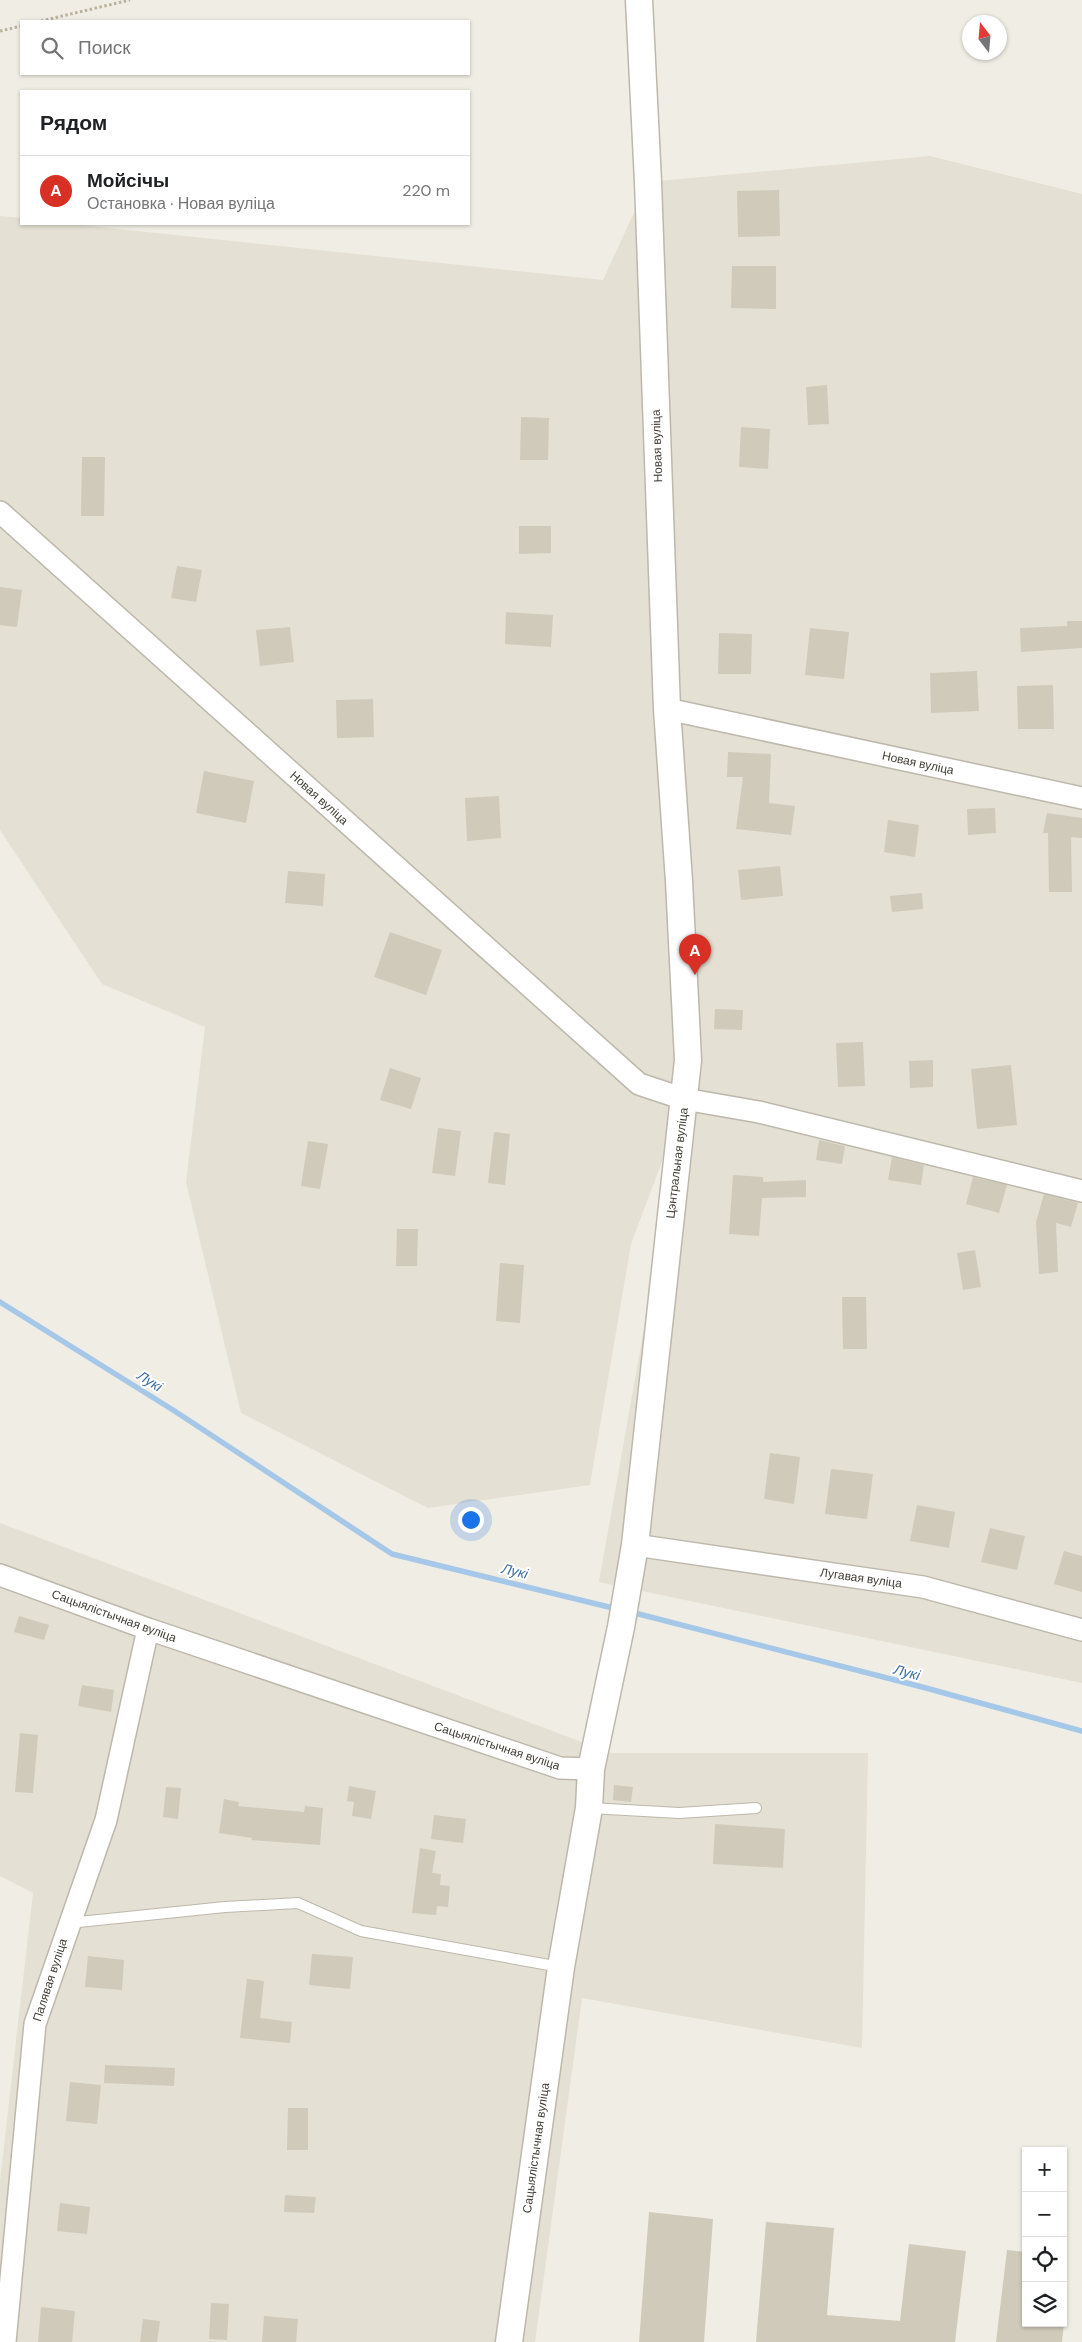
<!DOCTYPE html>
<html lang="ru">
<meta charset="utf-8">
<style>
body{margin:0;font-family:"DM Sans",sans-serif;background:#f6f6f6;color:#202124}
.controls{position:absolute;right:15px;bottom:15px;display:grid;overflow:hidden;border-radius:0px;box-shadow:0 1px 4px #0004}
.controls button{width:45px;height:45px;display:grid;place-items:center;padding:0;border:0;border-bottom:1px solid #e0e0e0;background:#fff;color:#202124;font:25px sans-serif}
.compass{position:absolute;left:962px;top:15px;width:45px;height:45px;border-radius:50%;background:#fff;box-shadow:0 1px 4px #0004;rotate:344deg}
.you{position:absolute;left:470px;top:1519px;width:18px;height:18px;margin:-12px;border:4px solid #fff;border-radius:50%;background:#1a73e8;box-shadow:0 0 0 8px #1a73e833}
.badge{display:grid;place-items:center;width:32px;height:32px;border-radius:50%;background:#d93025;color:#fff;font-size:16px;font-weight:700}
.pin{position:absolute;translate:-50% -41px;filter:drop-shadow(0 1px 2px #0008)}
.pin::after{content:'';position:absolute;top:26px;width:18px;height:15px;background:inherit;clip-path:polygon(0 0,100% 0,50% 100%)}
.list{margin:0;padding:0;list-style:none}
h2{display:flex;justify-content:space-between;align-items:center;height:65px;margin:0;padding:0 20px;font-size:21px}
h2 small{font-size:16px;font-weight:400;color:#757577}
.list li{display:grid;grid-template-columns:32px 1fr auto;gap:15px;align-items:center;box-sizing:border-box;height:70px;padding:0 20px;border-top:1px solid #e0e0e0}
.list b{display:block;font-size:19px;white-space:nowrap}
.list p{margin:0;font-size:16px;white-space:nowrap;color:#757577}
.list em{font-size:16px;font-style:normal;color:#757577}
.icon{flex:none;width:28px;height:28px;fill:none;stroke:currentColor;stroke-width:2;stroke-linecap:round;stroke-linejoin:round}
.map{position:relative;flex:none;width:1082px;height:2342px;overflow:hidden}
.search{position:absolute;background:#fff;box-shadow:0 1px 4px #0004;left:20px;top:20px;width:450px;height:55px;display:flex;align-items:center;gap:12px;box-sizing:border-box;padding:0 18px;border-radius:0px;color:#757577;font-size:19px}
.panel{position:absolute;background:#fff;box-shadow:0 1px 4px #0004;left:20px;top:90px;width:450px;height:135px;border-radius:0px}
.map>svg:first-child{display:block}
.residential{fill:#e4e0d3}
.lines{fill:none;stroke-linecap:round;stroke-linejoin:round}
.stream{stroke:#a6c8e8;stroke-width:5.5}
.building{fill:#d0cabb}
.service-casing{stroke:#bdb8ab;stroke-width:12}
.minor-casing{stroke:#bdb8ab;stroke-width:24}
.tertiary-casing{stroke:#bdb8ab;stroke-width:29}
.path{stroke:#bbb29b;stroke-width:3;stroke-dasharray:2.5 2.5;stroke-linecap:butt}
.service{stroke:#fff;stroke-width:10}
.minor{stroke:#fff;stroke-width:21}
.tertiary{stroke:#fff;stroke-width:26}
.labels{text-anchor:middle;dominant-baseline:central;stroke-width:4;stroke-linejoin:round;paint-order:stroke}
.street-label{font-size:12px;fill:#423e35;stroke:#fff}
.water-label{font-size:14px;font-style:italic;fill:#3a6ea2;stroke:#fff}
</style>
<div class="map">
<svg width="1082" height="2342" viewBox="0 0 1082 2342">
<rect width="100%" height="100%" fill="#f0ede4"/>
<!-- residential -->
<path class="residential" d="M930 156 1082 194V1683L599 1582 684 1103 631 1244 590 1485 428 1508 241 1413 186 1182 205 1027 102 984 0 830V216L21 218V224H71L603 280 648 182Z
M0 1523 611 1753H868L862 2048 582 1998 535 2342H0V2181L33 1893 0 1876Z"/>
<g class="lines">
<!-- stream -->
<path class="stream" d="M0 1302 173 1410 392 1554 617 1609
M631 1612 926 1688 1082 1731"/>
</g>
<!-- building -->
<path class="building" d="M779 190 780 236 738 237 737 191Z
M732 266H776V309L731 308Z
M827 385 829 424 808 425 806 387Z
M521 417 549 418 548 460H520Z
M741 427 770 429 768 469 739 467Z
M82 457H105L104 516H81Z
M519 526H551V553L519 554Z
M177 566 202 570 196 602 171 598Z
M0 587 22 590 17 627 0 625Z
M506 612 553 615 551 647 505 644Z
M1067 621H1082V648L1021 652 1020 628 1067 626Z
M290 627 294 662 260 666 256 630Z
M810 628 849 632 844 679 805 675Z
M719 633 752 634 751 674H718Z
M977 671 979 711 931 713 930 673Z
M1053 685 1054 729H1018L1017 686Z
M373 699 374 737 337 738 336 700Z
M728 752 771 754 769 803 795 806 791 835 736 829 743 777H727Z
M204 771 254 781 246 823 196 813Z
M499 796 501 838 467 841 465 798Z
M995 808 996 833 968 835 967 809Z
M1047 813 1082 818V838L1071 837 1072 892H1049L1048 833H1043Z
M888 820 919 825 915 857 884 852Z
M780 866 783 896 741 900 738 870Z
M288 871 325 874 323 906 285 903Z
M922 893 923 909 892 912 890 896Z
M390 932 442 950 426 995 374 977Z
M715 1009 743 1010 742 1030 714 1029Z
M863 1042 865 1086 838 1087 836 1043Z
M933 1060V1087L910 1088 909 1061Z
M1011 1065 1017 1125 977 1129 971 1069Z
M390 1068 421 1078 411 1109 380 1100Z
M438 1128 461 1131 455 1176 432 1173Z
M494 1132 510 1134 505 1185 488 1183Z
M819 1140 845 1146 842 1164 816 1160Z
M308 1141 328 1144 320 1189 301 1186Z
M892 1157 924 1165 921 1185 888 1180Z
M733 1175 763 1177V1182L806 1180V1197L762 1198 759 1236 729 1234Z
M973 1177 1007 1185 999 1213 966 1204Z
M1044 1194 1078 1203 1071 1227 1056 1223 1058 1272 1039 1274 1036 1222Z
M397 1229H418L417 1266H396Z
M975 1250 981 1287 963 1290 957 1253Z
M500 1263 524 1265 520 1323 496 1321Z
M842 1297H866L867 1349H843Z
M770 1453 800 1457 794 1504 764 1499Z
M831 1469 873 1474 867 1519 825 1514Z
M917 1505 955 1512 949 1548 910 1541Z
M990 1528 1025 1536 1017 1570 981 1562Z
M1064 1551 1082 1556V1592L1054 1584Z
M19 1616 49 1625 44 1640 14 1632Z
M82 1685 114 1690 111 1712 78 1706Z
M20 1733 38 1735 33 1793 15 1792Z
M614 1785 633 1787 631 1802 613 1800Z
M349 1786 376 1791 371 1819 352 1816 354 1802 347 1801Z
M166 1787 181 1788 178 1819 163 1817Z
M224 1799 239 1802 238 1806 304 1812 305 1806 323 1808 320 1845 251 1840 252 1838 219 1833Z
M434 1815 466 1819 463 1843 431 1839Z
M715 1824 785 1829 783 1868 713 1864Z
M420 1848 436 1851 432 1873 441 1874 440 1885 450 1886 448 1907 437 1906 436 1915 412 1913Z
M312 1954 353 1957 350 1989 309 1985Z
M88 1956 124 1960 122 1990 85 1987Z
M247 1979 264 1981 260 2018 292 2022 290 2043 240 2038Z
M105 2065 175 2068 174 2086 104 2083Z
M70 2082 101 2085 97 2124 66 2121Z
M288 2108H308V2150H287Z
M285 2195 316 2197 314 2213 284 2212Z
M60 2203 90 2207 87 2234 57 2231Z
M649 2212 713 2219 704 2342H639Z
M766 2222 834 2228 827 2315 900 2321 909 2244 966 2251 955 2342H756Z
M1007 2250 1026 2252V2323H1064L1062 2342H996Z
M211 2303 229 2304 227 2340 209 2339Z
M41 2307 75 2311 72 2342H38Z
M264 2316 298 2319 296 2342H262Z
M143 2319 160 2321 157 2342H140Z"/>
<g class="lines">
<defs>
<path id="service" d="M590 1808 679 1813 756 1808
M69 1923 225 1907 298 1903 361 1931 560 1967"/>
<path id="minor" d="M0 512 639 1084 684 1099 759 1112 1082 1191
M667 709 1082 798
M635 1545 923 1587 1082 1630
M0 1575 148 1629 560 1768 591 1769
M5 2342 35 2024 106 1820 148 1629"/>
<path id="tertiary" d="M509 2342 561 1967 589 1808 591 1769 621 1627 635 1545 688 1060 679 881 667 709 648 182 639 0"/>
</defs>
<!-- service casing -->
<use href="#service" class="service-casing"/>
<!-- minor casing -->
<use href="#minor" class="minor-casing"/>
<!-- tertiary casing -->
<use href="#tertiary" class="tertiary-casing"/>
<!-- path -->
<path class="path" d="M41 21 130 0
M0 31 21 26"/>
<!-- service -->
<use href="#service" class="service"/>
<!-- minor -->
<use href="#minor" class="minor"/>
<!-- tertiary -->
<use href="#tertiary" class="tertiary"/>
</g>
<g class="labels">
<!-- street labels -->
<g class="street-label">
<text transform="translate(657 446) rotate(-92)">Новая вуліца</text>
<text transform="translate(918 763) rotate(12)">Новая вуліца</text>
<text transform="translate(319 798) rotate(42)">Новая вуліца</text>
<text transform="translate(677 1163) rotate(-83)">Цэнтральная вуліца</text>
<text transform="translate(861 1578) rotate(8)">Лугавая вуліца</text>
<text transform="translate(114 1616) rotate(20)">Сацыялістычная вуліца</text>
<text transform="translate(497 1746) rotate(18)">Сацыялістычная вуліца</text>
<text transform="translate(50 1980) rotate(-72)">Палявая вуліца</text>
<text transform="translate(536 2148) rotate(-82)">Сацыялістычная вуліца</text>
</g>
<!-- water labels -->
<g class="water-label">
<text transform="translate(150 1381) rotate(32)">Лукі</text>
<text transform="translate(515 1571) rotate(14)">Лукі</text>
<text transform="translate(907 1672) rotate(15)">Лукі</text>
</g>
</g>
</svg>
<div class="controls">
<button>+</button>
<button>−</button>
<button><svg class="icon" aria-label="locate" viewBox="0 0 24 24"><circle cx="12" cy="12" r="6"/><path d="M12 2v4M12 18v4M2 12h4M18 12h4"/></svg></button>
<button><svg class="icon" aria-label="layers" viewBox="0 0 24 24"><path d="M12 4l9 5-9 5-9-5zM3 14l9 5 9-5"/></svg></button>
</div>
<svg class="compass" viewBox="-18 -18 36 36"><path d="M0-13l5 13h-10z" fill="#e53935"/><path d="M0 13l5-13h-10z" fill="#757577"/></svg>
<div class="you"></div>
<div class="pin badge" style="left:695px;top:975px">A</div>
<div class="search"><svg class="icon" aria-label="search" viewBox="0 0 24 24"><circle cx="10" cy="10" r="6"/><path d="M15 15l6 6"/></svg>Поиск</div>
<section class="panel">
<h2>Рядом<small></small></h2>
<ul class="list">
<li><span class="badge">A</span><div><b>Мойсічы</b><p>Остановка · Новая вуліца</p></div><em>220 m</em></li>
</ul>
</section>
</div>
